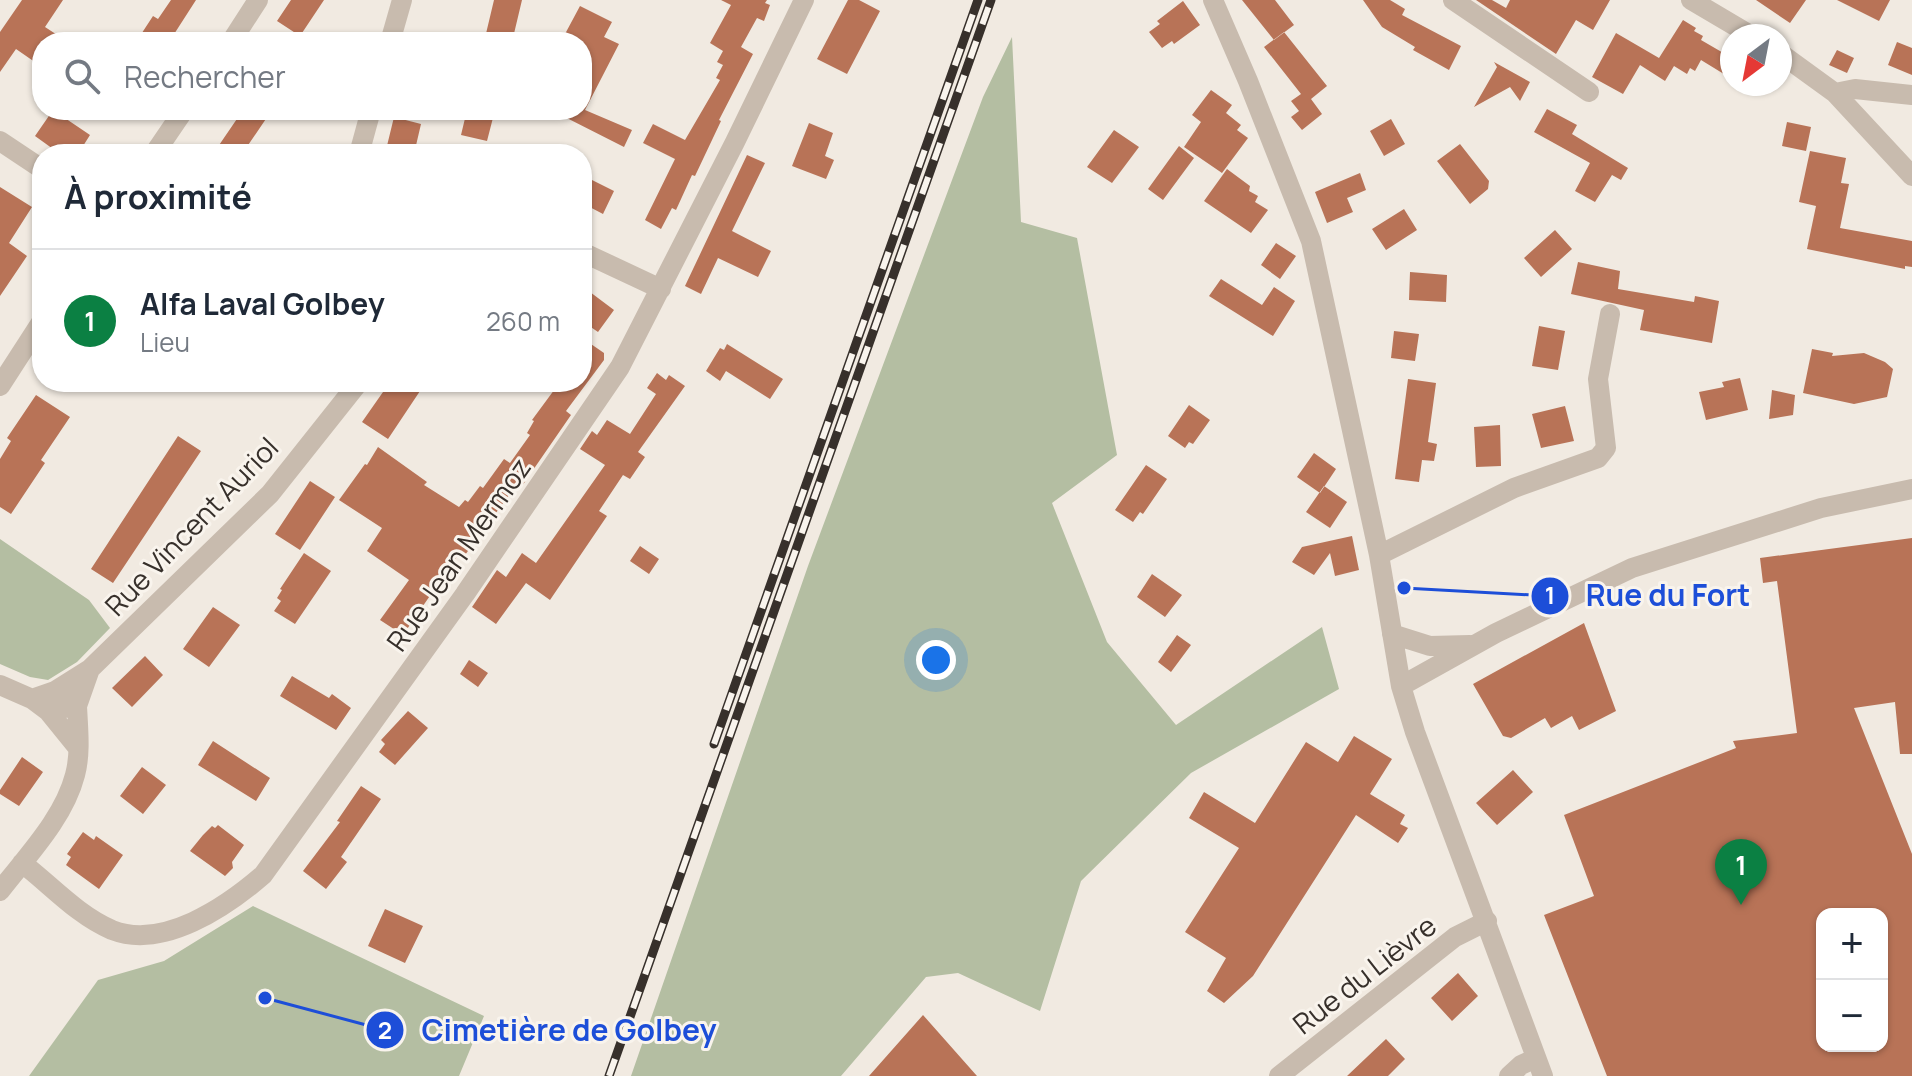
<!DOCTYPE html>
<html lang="fr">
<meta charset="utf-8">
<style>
body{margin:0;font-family:Manrope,sans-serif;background:#f2f2f3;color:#1f2937}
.controls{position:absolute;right:24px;bottom:24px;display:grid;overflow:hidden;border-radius:16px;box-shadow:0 2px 6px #0004}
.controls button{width:72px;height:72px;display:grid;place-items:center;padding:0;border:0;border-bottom:2px solid #e0e1e3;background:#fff;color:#1f2937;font:40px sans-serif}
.compass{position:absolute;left:1720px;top:24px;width:72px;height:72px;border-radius:50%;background:#fff;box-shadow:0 2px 6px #0004;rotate:212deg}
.you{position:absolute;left:936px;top:660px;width:28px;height:28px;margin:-20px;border:6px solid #fff;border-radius:50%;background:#1a73e8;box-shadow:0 0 0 12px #1a73e833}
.badge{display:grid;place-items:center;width:52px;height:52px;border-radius:50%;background:#0b8043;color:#fff;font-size:26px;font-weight:700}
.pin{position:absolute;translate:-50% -66px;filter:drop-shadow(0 2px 4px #0008)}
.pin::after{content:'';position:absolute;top:42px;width:28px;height:24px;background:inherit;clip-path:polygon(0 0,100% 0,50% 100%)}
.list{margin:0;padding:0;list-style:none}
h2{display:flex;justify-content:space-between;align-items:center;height:104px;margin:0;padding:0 32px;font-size:34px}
h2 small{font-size:26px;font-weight:400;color:#747a83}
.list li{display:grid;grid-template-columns:52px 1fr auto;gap:24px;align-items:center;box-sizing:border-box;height:144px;padding:0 32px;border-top:2px solid #e0e1e3}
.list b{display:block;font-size:30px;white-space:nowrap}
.list p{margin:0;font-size:26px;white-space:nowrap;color:#747a83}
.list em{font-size:26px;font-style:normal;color:#747a83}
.icon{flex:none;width:44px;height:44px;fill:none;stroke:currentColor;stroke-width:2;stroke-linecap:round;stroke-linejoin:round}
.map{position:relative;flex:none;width:1912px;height:1076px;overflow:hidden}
.search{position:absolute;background:#fff;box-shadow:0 2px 6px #0004;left:32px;top:32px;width:560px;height:88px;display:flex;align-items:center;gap:20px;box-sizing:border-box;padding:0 28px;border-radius:32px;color:#747a83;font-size:30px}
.panel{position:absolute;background:#fff;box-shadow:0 2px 6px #0004;left:32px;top:144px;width:560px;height:248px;border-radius:32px}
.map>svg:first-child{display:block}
.green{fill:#b4bea2}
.building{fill:#b87357;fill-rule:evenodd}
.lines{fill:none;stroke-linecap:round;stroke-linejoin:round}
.minor{stroke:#c8bbae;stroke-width:20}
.rail-casing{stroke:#37302b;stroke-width:9}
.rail{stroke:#f9f4ed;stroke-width:6;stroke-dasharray:18;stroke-linecap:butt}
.labels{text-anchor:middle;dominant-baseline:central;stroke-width:6;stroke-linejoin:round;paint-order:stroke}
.street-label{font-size:28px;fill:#37302b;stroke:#f9f4ed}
.leader{fill:none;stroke:#1d4ed8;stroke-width:3}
.callout-dot{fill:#1d4ed8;stroke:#f9f4ed;stroke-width:3}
.mark-label{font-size:24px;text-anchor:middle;font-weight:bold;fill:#fff}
.callout-label{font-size:30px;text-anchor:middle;font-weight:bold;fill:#1d4ed8;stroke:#f9f4ed;stroke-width:6;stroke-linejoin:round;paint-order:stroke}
</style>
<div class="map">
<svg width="1912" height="1076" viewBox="0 0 1912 1076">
<rect width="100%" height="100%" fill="#f1eae1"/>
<!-- green -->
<path class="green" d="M1012 37 1021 222 1077 238 1117 455 1052 503 1107 642 1176 725 1322 627 1339 689 1191 773 1081 881 1040 1011 958 973 926 977 841 1076H631L808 566 983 97Z
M0 539 89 600 110 628 77 662 48 680 30 677 0 664Z
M253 906 484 1016 459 1076H29L98 980 164 961Z"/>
<!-- building -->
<path class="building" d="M22 0H63L45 27 68 42H42V67L16 49 0 72V32Z
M171 0H196L169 42H136L153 16 158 19Z
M291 0H324L300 36 277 21Z
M494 0H522L512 42H484Z
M721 0H767L765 3 770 5 764 21 757 18 741 47 753 54 719 120 721 121 695 176 692 175 676 210 672 208 661 229 645 220 675 159 643 143 653 124 685 140 720 80 716 78 723 65 717 62 723 51 710 43 731 5Z
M848 0H859L880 11 847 74 817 59Z
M1242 0H1275L1294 25 1274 40Z
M1363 0H1390L1405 9 1402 15 1461 46 1449 70 1413 50 1415 47 1382 27Z
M1476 0H1492L1506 8 1510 0H1610L1593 30 1576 20 1556 54Z
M1756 0H1806L1790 23Z
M1837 0H1890L1879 21Z
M1183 1 1200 25 1174 44 1172 41 1162 48 1149 32 1160 24 1157 21Z
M580 6 612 22 604 37 619 44 585 110 632 130 624 147 551 110H582V42L565 34Z
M1683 20 1696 28 1694 31 1703 36 1701 40 1732 58V79L1701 60 1695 71 1690 68 1687 74 1674 66 1665 81 1640 65 1623 94 1592 77 1616 33 1659 58Z
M1284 32 1327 86 1311 99 1322 114 1302 130 1291 117 1299 111 1291 101 1301 94 1264 47Z
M1897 42 1912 48V75L1888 65Z
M1837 50 1854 58 1847 73 1829 65Z
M1494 62 1530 82 1520 101 1510 87 1474 107 1497 67Z
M1211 90 1232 105 1226 113 1241 125 1237 130 1248 138 1222 173 1184 147 1201 122 1192 115Z
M1547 109 1577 125 1572 134 1628 168 1621 180 1612 175 1595 202 1575 191 1590 163 1534 132Z
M53 110 90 135 78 154H60L35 136Z
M243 110H272L242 154H213Z
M467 110H495L487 141 461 135Z
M394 117 421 124 414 154H385Z
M1391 119 1405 144 1384 156 1370 131Z
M1787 122 1811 127 1806 151 1782 146Z
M809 123 833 133 825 156 834 160 826 179 792 166Z
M1114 130 1139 147 1112 183 1087 167Z
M1460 144 1489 181 1488 189 1470 204 1437 161Z
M1179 146 1194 158 1163 200 1148 189Z
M1810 151 1846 158 1841 183 1849 184 1840 228 1912 241V267L1905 266V269L1807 249 1816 206 1799 202Z
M747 155 765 163 732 231 771 251 758 277 718 258 701 294 685 286Z
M1227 169 1250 186 1249 191 1258 196 1255 202 1268 210 1251 233 1204 201Z
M1360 173 1366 190 1347 198 1353 212 1327 223 1315 192Z
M582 175 614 191 603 214 582 203Z
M0 187 32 207 9 243 27 256 0 296Z
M1404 209 1417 230 1386 250 1372 229Z
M1555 230 1572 249 1541 277 1524 258Z
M1276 243 1296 256 1280 279 1261 265Z
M1578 262 1620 271 1618 289 1694 302 1695 296 1719 301 1712 343 1640 330 1644 310 1571 294Z
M1410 272 1447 275 1446 302 1409 300Z
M1221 279 1262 305 1274 287 1295 301 1273 336 1209 296Z
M582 286 614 310 598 332 582 321Z
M1539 326 1565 331 1558 370 1532 366Z
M1394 331 1419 334 1415 361 1391 358Z
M588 342 604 353V360L566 411 571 415 522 486 518 483 465 555 460 552 403 635 380 620 409 580 367 551 382 528 339 500 365 464 367 465 378 447 427 482 424 485 459 507 465 500 468 502 480 486 483 488 504 459 510 463 530 435 527 433 534 421 532 420 560 382H582V351Z
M727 344 783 379 770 399 726 371 720 381 706 371 720 348 724 350Z
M1812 349 1833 353 1832 356 1864 353 1885 362 1893 369 1887 397 1854 404 1803 393Z
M657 373 666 380 669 375 685 386 638 452 645 457 630 479 623 475 599 511 607 516 550 600 526 583 496 624 472 607 497 570 506 577 522 553 536 563 605 465 580 449 592 431 597 435 607 420 630 434 656 394 647 388Z
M1740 378 1748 410 1706 420 1699 392 1724 387 1722 382Z
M1408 379 1436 383 1428 442 1437 444 1434 461 1422 460 1419 482 1395 479Z
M390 382H426L388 439 362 422Z
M1772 390 1795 395 1793 415 1769 419Z
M36 395 70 417 41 460 45 463 11 514 0 507V459L11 441 7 438Z
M1189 405 1210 420 1193 444 1189 442 1185 448 1168 436Z
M1565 406 1574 441 1541 448 1532 414Z
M1500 425 1501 466 1476 467 1474 427Z
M178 436 201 451 113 583 91 569Z
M1314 453 1336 469 1320 493 1297 477Z
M1146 465 1167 479 1143 514 1140 512 1133 522 1115 510Z
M310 481 335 497 300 550 275 534Z
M1324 486 1347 502 1330 528 1306 512Z
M1352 536 1359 570 1335 576 1330 553 1314 575 1292 562 1302 547Z
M1912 538V754H1900L1895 702 1854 708 1912 854V1076H1607L1544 915 1594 896 1564 815 1736 748 1733 741 1797 733 1777 581 1763 583 1760 558ZM1822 914H1882V1046H1822Z
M640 546 659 559 649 574 630 561Z
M304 553 331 571 295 624 274 611 281 601 277 598 282 590 280 589Z
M1152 574 1182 595 1165 617 1137 597Z
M213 607 240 625 209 667 183 649Z
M1584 623 1616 711 1579 730 1572 716 1551 728 1545 718 1511 738 1503 736 1473 684Z
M1177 635 1191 645 1171 672 1158 662Z
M145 656 163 675 132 707 112 688Z
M469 660 488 673 478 687 460 674Z
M292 676 329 698 332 694 351 708 336 730 280 696Z
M408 711 428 728 395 765 379 752 385 744 381 740Z
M1354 736 1392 759 1370 794 1405 815 1400 824 1408 828 1398 843 1356 815 1253 976 1224 1003 1207 991 1226 958 1185 932 1239 848 1189 818 1204 792 1255 823 1306 742 1338 762Z
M213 741 270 778 256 801 198 765Z
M22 757 43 772 19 806 0 794V790Z
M142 767 166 785 143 814 120 796Z
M1513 770 1533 792 1497 825 1476 803Z
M361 786 381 799 341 857 347 862 326 889 303 871 340 822 337 821Z
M218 825 244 845 232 862 233 868 225 876 190 851 203 835 212 826 215 828Z
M83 832 94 840 96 836 123 855 99 889 66 865 71 857 67 854Z
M385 909 423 926 405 963 368 946Z
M1458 973 1478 996 1452 1021 1431 998Z
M923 1015 977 1076H869Z
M1386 1039 1405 1059 1388 1076H1347Z"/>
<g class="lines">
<!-- minor -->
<path class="minor" d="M1213 0 1248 81 1311 241 1379 555 1401 686 1415 732 1543 1076
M1453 0 1589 92
M1691 0 1752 36
M231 42 258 0
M390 42 402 0
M1780 53 1835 93 1912 176
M1835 93 1855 89 1912 95
M0 141 42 169
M154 154 184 110
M359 154 371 110
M582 252 661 289
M0 386 42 321
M1379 555 1514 488 1598 458 1606 448 1598 379 1610 314
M1392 634 1430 646 1470 645
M0 685 32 699 48 711 77 706 90 669
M1401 686 1496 633 1632 568 1821 508 1912 489
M32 699 55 691 90 669 270 494 359 382
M22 863C51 885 77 915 112 930 163 950 226 907 263 875L465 594 620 367 735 142 804 0
M0 891C27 856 64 818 75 775 81 753 78 728 77 706L55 691 48 711 78 748
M1279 1076 1455 937 1487 921
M1509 1076 1521 1065 1536 1058"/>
<defs>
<path id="rail" d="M714 744 978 0
M609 1076 991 0"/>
</defs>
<!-- rail casing -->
<use href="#rail" class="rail-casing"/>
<!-- rail -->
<use href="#rail" class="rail"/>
</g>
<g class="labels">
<!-- street labels -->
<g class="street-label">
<text transform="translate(191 526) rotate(-46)">Rue Vincent Auriol</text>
<text transform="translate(458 554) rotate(-55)">Rue Jean Mermoz</text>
<text transform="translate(1364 974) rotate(-38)">Rue du Lièvre</text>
</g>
</g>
<!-- callouts -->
<path class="leader" d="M1404 588L1550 596M265 998L385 1030"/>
<g class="callout-dot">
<circle cx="1404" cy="588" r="8"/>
<circle cx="265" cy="998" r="8"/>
<circle cx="1550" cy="596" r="20"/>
<circle cx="385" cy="1030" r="20"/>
</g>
<g class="mark-label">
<text x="1550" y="604">1</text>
<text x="385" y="1039">2</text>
</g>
<g class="callout-label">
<text x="1668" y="606">Rue du Fort</text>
<text x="569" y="1041">Cimetière de Golbey</text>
</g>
</svg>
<div class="controls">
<button>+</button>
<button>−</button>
</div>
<svg class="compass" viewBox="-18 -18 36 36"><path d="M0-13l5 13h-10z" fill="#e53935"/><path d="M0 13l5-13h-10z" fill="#747a83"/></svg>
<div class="you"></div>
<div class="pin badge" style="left:1741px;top:905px">1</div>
<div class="search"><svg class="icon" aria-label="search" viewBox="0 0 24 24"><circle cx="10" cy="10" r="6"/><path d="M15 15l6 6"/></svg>Rechercher</div>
<section class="panel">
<h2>À proximité<small></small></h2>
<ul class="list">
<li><span class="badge">1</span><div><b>Alfa Laval Golbey</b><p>Lieu</p></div><em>260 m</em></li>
</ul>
</section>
</div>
